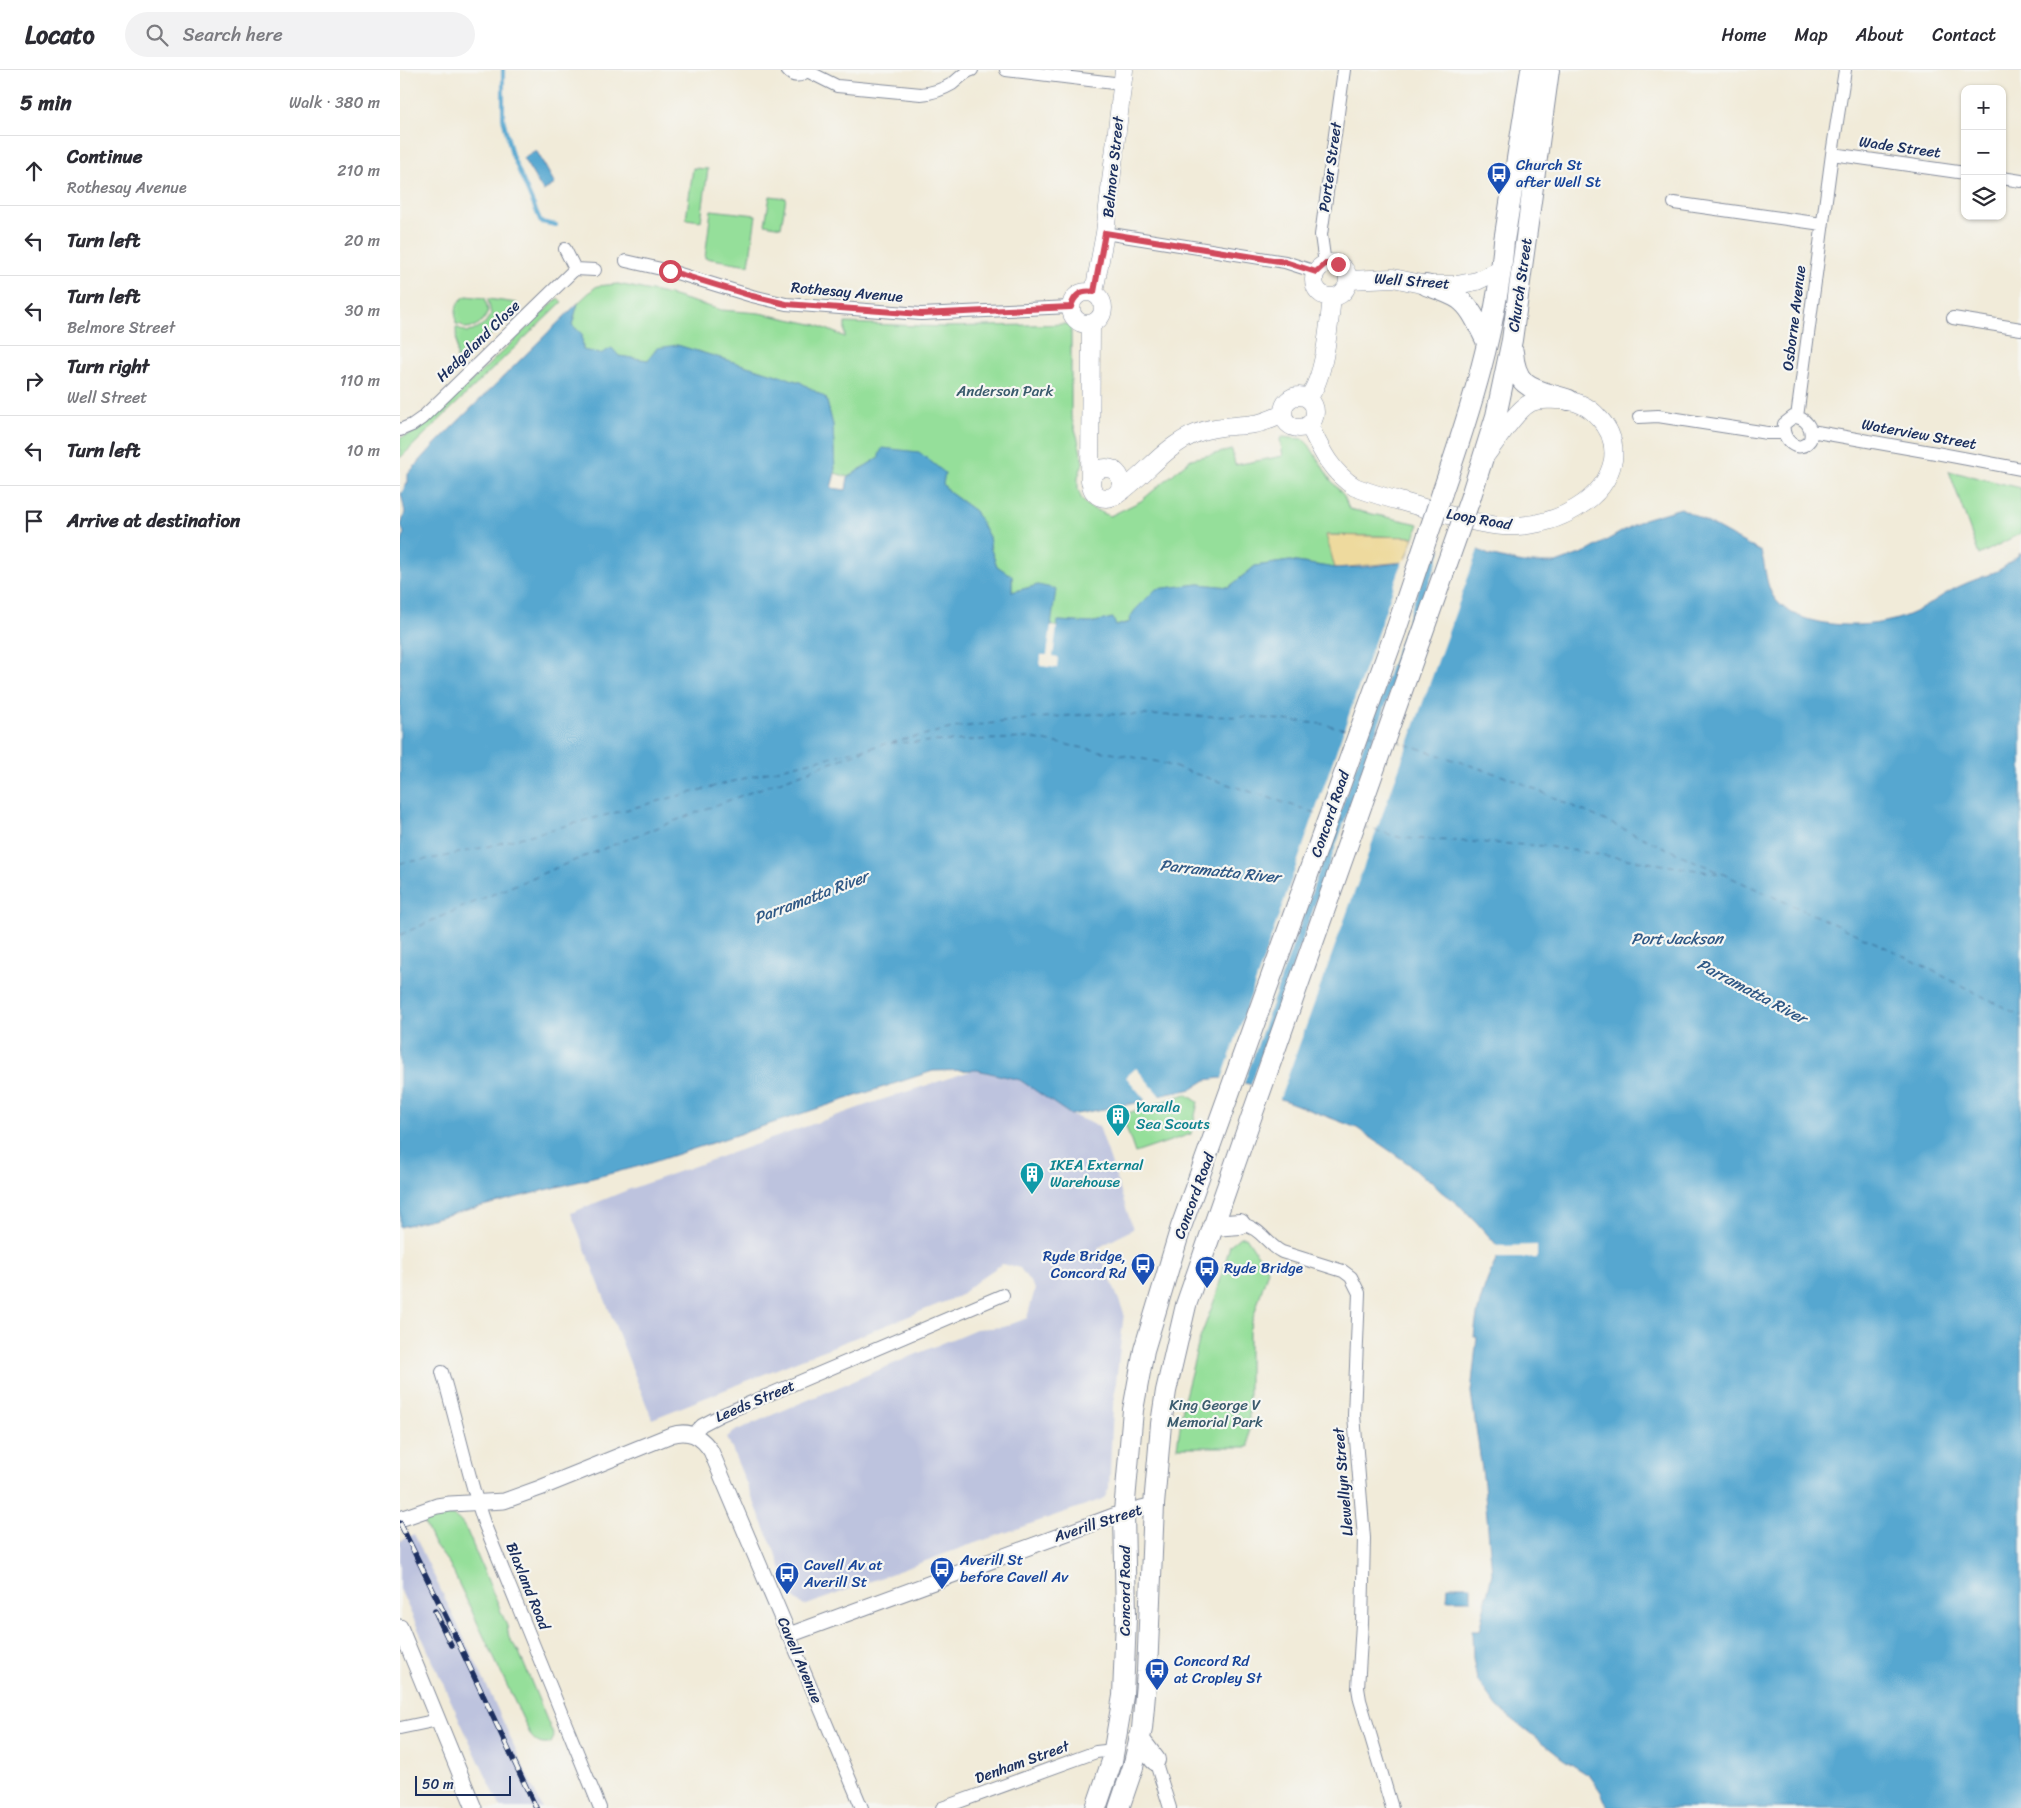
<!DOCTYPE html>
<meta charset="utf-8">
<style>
body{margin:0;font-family:Sriracha,sans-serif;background:#f2f2f3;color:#2b2b33}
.controls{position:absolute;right:15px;top:15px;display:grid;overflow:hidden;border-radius:10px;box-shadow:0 1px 4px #0004}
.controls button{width:45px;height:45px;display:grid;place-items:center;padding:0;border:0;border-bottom:1px solid #e1e1e2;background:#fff;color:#2b2b33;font:25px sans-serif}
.scale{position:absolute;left:15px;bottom:12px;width:96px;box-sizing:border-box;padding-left:5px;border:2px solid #1b2f5e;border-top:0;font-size:14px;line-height:18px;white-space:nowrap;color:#1b2f5e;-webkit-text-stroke:4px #f6f6f2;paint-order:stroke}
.stop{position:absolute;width:15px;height:15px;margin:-11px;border:4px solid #d1495b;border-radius:50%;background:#fff}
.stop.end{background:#d1495b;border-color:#fff;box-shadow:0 1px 5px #0008}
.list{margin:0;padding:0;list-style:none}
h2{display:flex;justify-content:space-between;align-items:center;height:65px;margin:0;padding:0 20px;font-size:21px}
h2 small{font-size:16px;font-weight:400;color:#7c7c81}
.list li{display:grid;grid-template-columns:32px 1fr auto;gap:15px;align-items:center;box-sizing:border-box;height:70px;padding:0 20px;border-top:1px solid #e1e1e2}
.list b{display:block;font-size:19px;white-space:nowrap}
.list p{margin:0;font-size:16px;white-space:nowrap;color:#7c7c81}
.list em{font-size:16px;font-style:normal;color:#7c7c81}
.icon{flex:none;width:28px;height:28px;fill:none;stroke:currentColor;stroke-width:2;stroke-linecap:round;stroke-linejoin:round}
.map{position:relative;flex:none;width:1621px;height:1738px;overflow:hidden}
header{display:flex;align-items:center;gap:30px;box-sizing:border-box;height:70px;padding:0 25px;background:#fff;border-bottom:1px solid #e1e1e2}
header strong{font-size:24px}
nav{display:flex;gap:28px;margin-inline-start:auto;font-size:18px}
.search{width:350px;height:45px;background:#f2f2f3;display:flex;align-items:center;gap:12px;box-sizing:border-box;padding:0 18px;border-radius:28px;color:#7c7c81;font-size:19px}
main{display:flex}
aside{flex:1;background:#fff}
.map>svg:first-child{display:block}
.industrial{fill:#bdc3de}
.green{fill:#95df9a;stroke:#58877c}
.sand{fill:#eeda9e;stroke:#84847e}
.water{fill:#56a7d0;stroke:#386b97}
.pier{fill:#f1ebd9}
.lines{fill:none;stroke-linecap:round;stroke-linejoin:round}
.stream{stroke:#56a7d0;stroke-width:4}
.ferry{stroke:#305986;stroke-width:1;stroke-dasharray:6 5;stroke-linecap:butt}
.minor-casing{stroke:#868d9c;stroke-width:14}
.tertiary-casing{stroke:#868d9c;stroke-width:17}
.secondary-casing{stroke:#868d9c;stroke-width:19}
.trunk-casing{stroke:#868d9c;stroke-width:22}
.minor{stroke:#fff;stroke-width:12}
.tertiary{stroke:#fff;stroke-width:15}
.secondary{stroke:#fff;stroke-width:18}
.trunk{stroke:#fff;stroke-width:20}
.rail-casing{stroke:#1b2f5e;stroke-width:5.5}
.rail{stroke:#f6f6f2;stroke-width:4;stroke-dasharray:11;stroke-linecap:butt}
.trunk-bridge-casing{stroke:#868d9c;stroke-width:22;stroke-linecap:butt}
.trunk-bridge{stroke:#fff;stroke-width:20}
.route{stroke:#d1495b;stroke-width:6}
.labels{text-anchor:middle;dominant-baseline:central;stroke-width:4.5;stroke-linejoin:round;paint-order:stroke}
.street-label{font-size:15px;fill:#1b2f5e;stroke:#f6f6f2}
.transit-label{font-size:15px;fill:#164399;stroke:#f6f6f2;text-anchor:start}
.park-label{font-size:15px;fill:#3a5b6d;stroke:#f6f6f2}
.culture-label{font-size:15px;fill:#0d838f;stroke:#f6f6f2;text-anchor:start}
.water-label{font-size:16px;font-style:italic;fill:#305986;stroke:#f6f6f2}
</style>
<header>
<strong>Locato</strong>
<div class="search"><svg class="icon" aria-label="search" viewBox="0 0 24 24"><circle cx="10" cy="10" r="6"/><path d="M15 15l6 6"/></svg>Search here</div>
<nav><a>Home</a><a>Map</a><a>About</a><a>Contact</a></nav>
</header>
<main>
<aside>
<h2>5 min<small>Walk · 380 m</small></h2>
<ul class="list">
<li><svg class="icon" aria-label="ahead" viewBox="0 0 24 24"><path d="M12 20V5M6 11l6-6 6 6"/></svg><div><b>Continue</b><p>Rothesay Avenue</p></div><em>210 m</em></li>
<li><svg class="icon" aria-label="left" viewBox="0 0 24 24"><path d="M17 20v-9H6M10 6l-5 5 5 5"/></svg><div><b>Turn left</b></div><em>20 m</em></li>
<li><svg class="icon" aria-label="left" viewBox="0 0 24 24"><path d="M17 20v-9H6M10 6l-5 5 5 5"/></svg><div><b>Turn left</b><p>Belmore Street</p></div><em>30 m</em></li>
<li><svg class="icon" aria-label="right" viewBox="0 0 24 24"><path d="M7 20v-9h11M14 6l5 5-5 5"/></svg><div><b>Turn right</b><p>Well Street</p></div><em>110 m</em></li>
<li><svg class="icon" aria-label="left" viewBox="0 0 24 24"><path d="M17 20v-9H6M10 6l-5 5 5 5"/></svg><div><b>Turn left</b></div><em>10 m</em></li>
<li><svg class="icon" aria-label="arrive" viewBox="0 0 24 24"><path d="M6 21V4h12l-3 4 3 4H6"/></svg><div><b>Arrive at destination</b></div></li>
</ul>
</aside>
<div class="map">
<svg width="1621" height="1738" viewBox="0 0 1621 1738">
<rect width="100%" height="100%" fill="#f6f6f2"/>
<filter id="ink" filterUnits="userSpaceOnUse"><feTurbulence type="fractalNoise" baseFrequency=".02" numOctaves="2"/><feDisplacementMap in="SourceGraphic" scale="10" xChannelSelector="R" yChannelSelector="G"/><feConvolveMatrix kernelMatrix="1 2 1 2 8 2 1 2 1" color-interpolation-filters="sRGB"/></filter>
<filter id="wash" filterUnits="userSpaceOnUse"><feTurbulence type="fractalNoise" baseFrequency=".0096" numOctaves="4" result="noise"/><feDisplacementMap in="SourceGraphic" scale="20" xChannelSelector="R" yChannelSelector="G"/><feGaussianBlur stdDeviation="1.12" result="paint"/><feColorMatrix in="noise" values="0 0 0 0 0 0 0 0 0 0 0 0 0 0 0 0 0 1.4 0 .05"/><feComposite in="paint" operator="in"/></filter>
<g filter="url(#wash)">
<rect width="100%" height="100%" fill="#f1ebd9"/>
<!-- industrial -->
<path class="industrial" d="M574 1000 620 1010 671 1045 699 1056 733 1159 698 1178 724 1243 713 1337 709 1418 705 1427 700 1430 555 1480 404 1536 394 1528 327 1367 337 1360 576 1259 604 1257 627 1248 635 1219 620 1198 602 1194 581 1208 559 1226 252 1349 171 1143 230 1119 475 1032Z
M14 1464 92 1627 142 1738H101L61 1653 0 1519V1471Z"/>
<!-- green -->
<path class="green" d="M293 98 308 99 301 151 286 149Z
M370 126 386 128 381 157 365 154Z
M311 140 356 145 349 195 305 188Z
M218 214 270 225 321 240 359 243 417 255 445 267V253L544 257 671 254V346L678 369 683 393 678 407V419L682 430 689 437 710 446 741 431 791 389 832 380 835 395 883 386 880 369 883 367 903 369 909 375 930 409 944 426 949 439 1019 454 1014 467 927 465 935 498 890 491 855 496 829 517 799 514 756 519 731 552 715 556 712 548 690 553 659 551 658 557 650 556 638 515 612 522V507L597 496 591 480 589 467 575 441 549 422 543 414 478 388 448 407 435 403 433 355 426 328 400 312 277 275 248 290 200 284 183 280 182 264 172 255 178 233 192 220 197 216Z
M67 226 85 228 88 241C85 251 76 258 65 258L62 255 56 254C55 242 55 231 67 226Z
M158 228 162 232 0 388V368L13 363 27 354Z
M88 229 117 233 119 237 78 277 75 275 70 280 72 283 62 292 57 289 56 257 67 262 73 261 85 253 91 244Z
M1549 401 1621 418V463L1579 485Z
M786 1024 798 1032 791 1064 735 1083 722 1045Z
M840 1167H846L868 1200 849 1261V1377H777L784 1330 799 1271 816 1226 830 1175Z
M45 1443C57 1446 61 1451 67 1461L107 1556 109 1568 119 1582 154 1667 151 1673C142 1676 137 1673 131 1666L50 1495 33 1472 23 1450Z"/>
<!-- sand -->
<path class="sand" d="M926 465 1014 467 1005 492 935 498Z"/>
<!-- water -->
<path class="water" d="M136 80 155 114 143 121 123 88Z
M178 233 172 255 182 264 183 280 200 284 212 278 219 286 248 290 257 278 277 275 400 312 426 328 433 355 435 403 431 418 446 420 448 407 478 388 482 378 519 382 545 403 543 414 549 422 575 441 589 467 591 480 597 496 612 506V522L638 515 656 519 651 556 657 557 658 551 690 553 713 548 716 556 730 552 729 549 735 540 756 519 799 514 829 517 855 496 890 491 935 498 966 497 1005 492 1050 477 1074 478 1089 485 1122 493H1156L1188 481 1244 449 1281 438 1361 482C1366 496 1365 516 1375 529 1399 561 1475 560 1508 545 1526 538 1541 525 1558 517 1570 511 1584 507 1597 501 1606 497 1613 489 1621 483V1738H1208L1201 1722 1190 1706 1163 1689 1098 1638 1077 1610 1073 1588 1072 1561H1079L1092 1503 1084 1414 1071 1322 1077 1267H1074C1077 1234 1086 1210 1101 1180 1086 1163 1072 1146 1055 1132 1046 1125 1038 1121 1032 1111L1024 1108 1009 1094 957 1058 881 1029 849 1014 820 1008 806 1010 792 1019 752 1027 736 1033 671 1045 620 1010 577 1000 533 1001 244 1095 0 1157V481L4 463 1 456 5 442 1 424 8 412V404L37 372Z
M1048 1516H1071V1530H1047Z"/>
<!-- pier -->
<path class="pier" d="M1051 475H1074L1079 477 879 1031 850 1018 1042 477Z
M1032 480 843 1016 821 1011 1003 490Z
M651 556 657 557 653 586 658 587 657 598 640 596 641 585H647Z
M736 998 761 1027 747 1032 726 1007Z
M1137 1175V1188H1094L1098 1180 1094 1176Z"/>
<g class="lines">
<!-- stream -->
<path class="stream" d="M103 0V48L112 85 141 152 156 155"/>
<!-- ferry -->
<path class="ferry" d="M969 664 977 666
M996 671 1115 710 1498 883 1621 946
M491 673 630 668 759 692 919 744
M938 749 946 751
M964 757 1002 768 1145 776 1321 804
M0 793 42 787 89 776 384 698 553 658 637 648 693 644 852 647 922 654 950 660
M0 865C157 794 318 733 480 675"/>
</g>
</g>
<g filter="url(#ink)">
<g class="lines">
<defs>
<path id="minor" d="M387 0C393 8 401 7 407 0
M606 0 722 14
M407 1 437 16 521 24C532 23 542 20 552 14 559 9 564 2 572 0
M1432 84 1565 103
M1602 108 1621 111
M1274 133 1422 154
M705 163 885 192 916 202
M226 191 270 201 352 226 386 234 521 244 671 237
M925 194 921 165 944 0
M175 199 195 200
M1553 248 1621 259
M1239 347 1258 346 1367 363H1383
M1393 347C1406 347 1413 358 1410 370 1398 386 1381 369 1384 354Z
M1397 347 1432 84 1445 0
M0 360 12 355 22 348 175 199 165 179
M1411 361 1536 383 1621 399
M840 1154C861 1157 865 1173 882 1182L943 1201 951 1207 959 1223 954 1345 964 1468 962 1553 958 1618 960 1630 992 1738
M42 1302C57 1352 67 1403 84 1453L200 1738
M293 1364 302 1355 321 1345 603 1225
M389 1565 462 1738
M0 1658 38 1650
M755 1690 770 1738
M542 1738 696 1682 714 1680"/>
<path id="tertiary" d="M0 1449 37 1436 50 1434 104 1431 140 1418 271 1365C289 1359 301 1366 311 1381L389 1565 700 1451 724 1442 754 1435
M0 1557 74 1738"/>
<path id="secondary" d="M914 210a17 17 0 1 1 34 0a17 17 0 1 1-34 0Z
M949 210 993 208 1026 215H1057L1077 211 1102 199
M671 238a16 16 0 1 1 32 0a16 16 0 1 1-32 0Z
M694 222 705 163 724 0
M883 342a16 16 0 1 1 32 0a16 16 0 1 1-32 0Z
M908 328C925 308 929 254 932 227
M909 355C921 380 931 402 955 417 978 426 1001 431 1024 438 1053 446 1087 458 1117 456 1156 454 1205 432 1213 390 1215 374 1210 359 1199 348 1189 336 1175 330 1159 330 1149 330 1139 328 1130 333 1116 340 1096 372 1086 385
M691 413a15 15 0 1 1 30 0a15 15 0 1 1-30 0Z
M690 411 691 254
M715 426C744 407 764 376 797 363 815 355 835 357 854 354 864 353 874 348 883 344"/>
<path id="trunk" d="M1026 215C1037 219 1050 223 1059 229 1073 239 1079 258 1087 272
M1113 282C1116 322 1137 319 1169 330
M1042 423C1070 342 1097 257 1104 171L1131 0
M1071 426 1096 346 1112 270 1149 0
M813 1156 840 1154
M739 1669 755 1690
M696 1738 712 1691 723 1626 726 1547 724 1442 733 1340 744 1280 781 1157 996 560
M719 1738 733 1697 742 1659 747 1602 754 1435 761 1354 766 1321 786 1235 851 1048 1020 570"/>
</defs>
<!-- minor casing -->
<use href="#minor" class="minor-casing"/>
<!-- tertiary casing -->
<use href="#tertiary" class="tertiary-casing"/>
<!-- secondary casing -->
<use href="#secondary" class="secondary-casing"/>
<!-- trunk casing -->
<use href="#trunk" class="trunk-casing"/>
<!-- minor -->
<use href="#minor" class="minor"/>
<!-- tertiary -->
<use href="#tertiary" class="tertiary"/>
<!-- secondary -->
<use href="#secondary" class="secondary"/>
<!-- trunk -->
<use href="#trunk" class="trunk"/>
<defs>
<path id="rail" d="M0 1453 49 1553 136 1738
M35 1541 51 1575"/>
</defs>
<!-- rail casing -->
<use href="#rail" class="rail-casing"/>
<!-- rail -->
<use href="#rail" class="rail"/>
<defs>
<path id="trunk-bridge" d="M996 560 1042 423
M1020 570 1071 426"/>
</defs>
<!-- trunk-bridge casing -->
<use href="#trunk-bridge" class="trunk-bridge-casing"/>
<!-- trunk-bridge -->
<use href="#trunk-bridge" class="trunk-bridge"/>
</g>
</g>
<g class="lines" filter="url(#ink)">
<!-- route -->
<path class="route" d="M270 201 352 226 386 234 521 244 671 237C674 225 682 220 694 222L705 163 885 192 916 202 925 194H938"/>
</g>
<!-- icons -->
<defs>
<symbol id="bus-pin" viewBox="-11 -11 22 30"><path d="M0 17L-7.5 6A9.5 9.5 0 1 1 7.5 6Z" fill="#1a4fb4" stroke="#f6f6f2"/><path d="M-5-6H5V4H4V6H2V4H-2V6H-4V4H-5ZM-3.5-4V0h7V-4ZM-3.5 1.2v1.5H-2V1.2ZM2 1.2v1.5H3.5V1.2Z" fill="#fff"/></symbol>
<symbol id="building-pin" viewBox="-11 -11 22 30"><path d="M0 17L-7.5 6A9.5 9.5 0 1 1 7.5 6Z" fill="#0f9aa8" stroke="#f6f6f2"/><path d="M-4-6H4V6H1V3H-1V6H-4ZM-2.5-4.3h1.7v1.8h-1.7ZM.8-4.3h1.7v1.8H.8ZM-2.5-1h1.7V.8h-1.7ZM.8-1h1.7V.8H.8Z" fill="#fff"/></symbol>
</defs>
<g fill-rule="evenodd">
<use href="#bus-pin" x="1085" y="90" width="28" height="38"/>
<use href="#building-pin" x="704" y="1032" width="28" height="38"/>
<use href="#building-pin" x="618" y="1090" width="28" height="38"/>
<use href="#bus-pin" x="729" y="1181" width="28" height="38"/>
<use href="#bus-pin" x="793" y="1184" width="28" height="38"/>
<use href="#bus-pin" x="528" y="1485" width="28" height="38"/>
<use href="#bus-pin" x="373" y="1490" width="28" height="38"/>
<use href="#bus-pin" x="743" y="1586" width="28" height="38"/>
</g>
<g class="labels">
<!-- street labels -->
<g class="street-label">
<text transform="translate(1500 77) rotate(8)">Wade Street</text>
<text transform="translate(713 97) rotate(-84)">Belmore Street</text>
<text transform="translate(930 97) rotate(-82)">Porter Street</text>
<text transform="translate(1012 211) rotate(4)">Well Street</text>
<text transform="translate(1120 215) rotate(-82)">Church Street</text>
<text transform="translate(447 222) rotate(5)">Rothesay Avenue</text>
<text transform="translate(1394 248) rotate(-83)">Osborne Avenue</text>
<text transform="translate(78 271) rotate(-44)">Hedgeland Close</text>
<text transform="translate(1519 364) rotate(10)">Waterview Street</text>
<text transform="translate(1079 449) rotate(10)">Loop Road</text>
<text transform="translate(930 744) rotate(-71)">Concord Road</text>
<text transform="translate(794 1126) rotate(-70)">Concord Road</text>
<text transform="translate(355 1331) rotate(-23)">Leeds Street</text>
<text transform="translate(943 1412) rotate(-95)">Llewellyn Street</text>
<text transform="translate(698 1453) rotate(-18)">Averill Street</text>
<text transform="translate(128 1516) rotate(68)">Blaxland Road</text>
<text transform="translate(725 1521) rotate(-90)">Concord Road</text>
<text transform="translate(400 1590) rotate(67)">Cavell Avenue</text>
<text transform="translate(622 1692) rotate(-20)">Denham Street</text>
</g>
<!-- transit labels -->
<g class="transit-label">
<text x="1116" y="95">Church St<tspan x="1116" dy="17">after Well St</tspan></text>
<text x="726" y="1186" text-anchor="end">Ryde Bridge,<tspan x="726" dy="17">Concord Rd</tspan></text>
<text x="824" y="1198">Ryde Bridge</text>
<text x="560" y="1490">Averill St<tspan x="560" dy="17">before Cavell Av</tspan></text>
<text x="404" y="1495">Cavell Av at<tspan x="404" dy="17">Averill St</tspan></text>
<text x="774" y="1591">Concord Rd<tspan x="774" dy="17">at Cropley St</tspan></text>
</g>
<!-- park labels -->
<g class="park-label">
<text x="605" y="321">Anderson Park</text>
<text x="815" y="1335">King George V<tspan x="815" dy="17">Memorial Park</tspan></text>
</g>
<!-- culture labels -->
<g class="culture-label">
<text x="736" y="1037">Yaralla<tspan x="736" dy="17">Sea Scouts</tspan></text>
<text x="650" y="1095">IKEA External<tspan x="650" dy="17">Warehouse</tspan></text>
</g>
<!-- water labels -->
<g class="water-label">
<text transform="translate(820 801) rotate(6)">Parramatta River</text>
<text transform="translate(411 827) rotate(-21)">Parramatta River</text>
<text x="1277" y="868">Port Jackson</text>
<text transform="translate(1352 921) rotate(28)">Parramatta River</text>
</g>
</g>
</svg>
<div class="controls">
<button>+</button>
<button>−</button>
<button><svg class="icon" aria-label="layers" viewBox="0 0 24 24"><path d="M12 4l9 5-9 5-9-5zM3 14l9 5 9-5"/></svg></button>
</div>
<div class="scale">50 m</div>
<div class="stop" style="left:270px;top:201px"></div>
<div class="stop end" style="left:938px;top:194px"></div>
</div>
</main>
